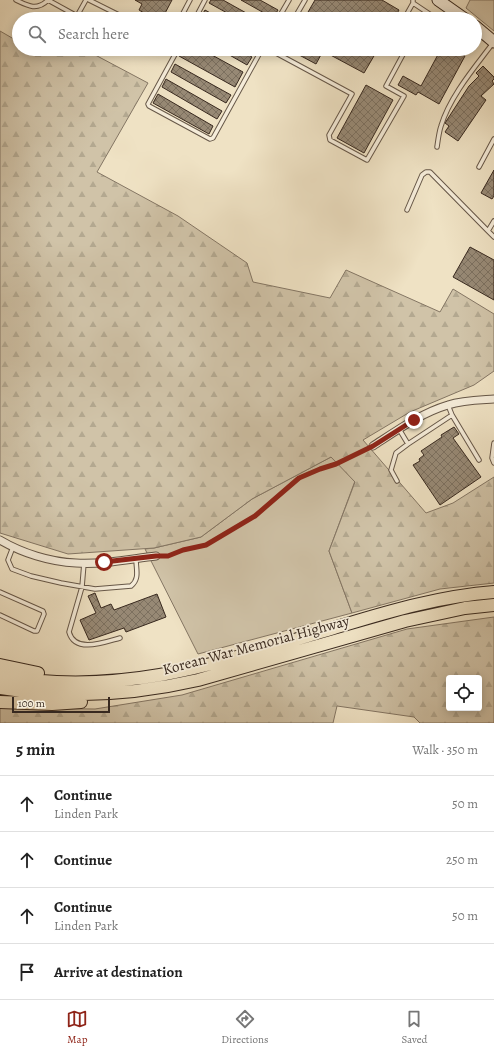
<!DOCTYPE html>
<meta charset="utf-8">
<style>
body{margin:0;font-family:Alegreya,serif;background:#f2f2f2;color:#222}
.controls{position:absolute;right:12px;bottom:12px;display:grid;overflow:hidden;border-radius:4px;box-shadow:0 2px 10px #0003}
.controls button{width:36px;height:36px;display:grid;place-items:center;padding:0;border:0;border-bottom:1px solid #e0e0e0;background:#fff;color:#222;font:20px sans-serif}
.scale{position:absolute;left:12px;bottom:10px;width:98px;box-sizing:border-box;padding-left:4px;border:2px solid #38291f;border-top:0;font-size:11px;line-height:14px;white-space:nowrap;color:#38291f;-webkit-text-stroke:3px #f5ecd9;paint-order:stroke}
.stop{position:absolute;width:12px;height:12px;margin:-9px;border:3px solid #8f2418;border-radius:50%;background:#fff}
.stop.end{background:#8f2418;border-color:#fff;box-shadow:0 1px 4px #0008}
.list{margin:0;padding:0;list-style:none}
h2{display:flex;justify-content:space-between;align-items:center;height:52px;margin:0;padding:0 16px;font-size:17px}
h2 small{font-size:13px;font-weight:400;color:#767676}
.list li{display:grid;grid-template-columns:26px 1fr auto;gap:12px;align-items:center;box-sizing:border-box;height:56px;padding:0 16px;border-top:1px solid #e0e0e0}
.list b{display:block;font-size:15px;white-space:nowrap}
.list p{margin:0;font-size:13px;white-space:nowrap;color:#767676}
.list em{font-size:13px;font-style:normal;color:#767676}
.icon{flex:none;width:22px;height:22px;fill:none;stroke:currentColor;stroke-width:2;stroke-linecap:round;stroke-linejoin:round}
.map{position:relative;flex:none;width:494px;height:723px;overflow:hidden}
.search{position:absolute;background:#fff;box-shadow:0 2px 10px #0003;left:12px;right:12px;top:12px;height:44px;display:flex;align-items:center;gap:10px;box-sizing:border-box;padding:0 14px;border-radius:22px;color:#767676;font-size:15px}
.sheet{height:276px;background:#fff}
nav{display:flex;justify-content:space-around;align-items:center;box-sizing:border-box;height:56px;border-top:1px solid #e0e0e0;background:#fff;font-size:11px;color:#767676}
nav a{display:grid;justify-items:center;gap:2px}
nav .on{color:#8f2418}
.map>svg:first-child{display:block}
.grass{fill:#d0c3a8;stroke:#847664}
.forest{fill:url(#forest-firs);stroke:#847664;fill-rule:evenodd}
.building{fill:url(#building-cross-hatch);stroke:#38291f}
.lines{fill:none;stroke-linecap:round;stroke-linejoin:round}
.service-casing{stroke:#665748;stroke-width:5.5}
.minor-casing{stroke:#665748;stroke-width:9}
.secondary-casing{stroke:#38291f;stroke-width:13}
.primary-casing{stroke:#38291f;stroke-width:14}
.path{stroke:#38291f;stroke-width:1;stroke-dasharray:1 2;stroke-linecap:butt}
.service{stroke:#f5ecd9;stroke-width:3.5}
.minor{stroke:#f5ecd9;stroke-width:7}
.secondary{stroke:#f5ecd9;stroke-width:11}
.primary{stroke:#efe2c4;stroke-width:12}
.route{stroke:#8f2418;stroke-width:5}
.labels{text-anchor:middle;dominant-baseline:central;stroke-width:3.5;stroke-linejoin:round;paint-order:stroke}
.street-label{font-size:15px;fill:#38291f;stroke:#f5ecd9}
</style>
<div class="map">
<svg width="494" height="723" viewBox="0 0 494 723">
<defs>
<pattern id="forest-firs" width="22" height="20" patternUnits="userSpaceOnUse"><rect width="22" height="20" fill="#d0c3a8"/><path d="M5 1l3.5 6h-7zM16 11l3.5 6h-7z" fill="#b3a890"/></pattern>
<pattern id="building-cross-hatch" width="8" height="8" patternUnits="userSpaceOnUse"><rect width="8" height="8" fill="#978975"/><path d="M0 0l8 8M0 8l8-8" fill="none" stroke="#7c705f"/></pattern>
</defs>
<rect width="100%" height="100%" fill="#efe2c4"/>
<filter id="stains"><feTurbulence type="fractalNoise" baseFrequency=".005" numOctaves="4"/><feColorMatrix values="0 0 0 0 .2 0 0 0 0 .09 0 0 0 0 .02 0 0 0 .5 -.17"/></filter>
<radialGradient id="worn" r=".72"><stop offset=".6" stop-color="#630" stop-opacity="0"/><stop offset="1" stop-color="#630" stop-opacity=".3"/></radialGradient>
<!-- grass -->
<path class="grass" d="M470 0H494V31L466 8Z
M331 457 355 481 329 551 352 613 198 654 145 549 154 548 201 537 252 499Z"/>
<!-- forest -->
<path class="forest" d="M0 31 19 42V49H84L148 83 97 172 178 216 247 263 253 282 330 298 346 270 440 312 453 289 494 314V371L474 385 410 412 363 440 426 513 453 503 494 477V583L440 589 352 613 329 551 355 482 331 457 252 499 201 537 154 548 68 554 0 533Z
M494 617V723H420L414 717 337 706 333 723H0V708L95 709 182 695 407 629ZM449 678H479V708H449Z"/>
<!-- building -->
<path class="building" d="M135 0H172L162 19H154L139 10 142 4Z
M211 0H223L257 19H238L209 3Z
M241 0H260L278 10 273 18Z
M315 0H382L399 10 394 19H304Z
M205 10 221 19 200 18Z
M183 49H201L243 72 235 87 179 56Z
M219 49H238L252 57 247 65Z
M288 49H378L364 73 323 51 316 64Z
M441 49H453L465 56 439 104 418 92 416 95 398 85 403 76 421 86Z
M175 64 231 95 226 103 171 72Z
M483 66 494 77V79L492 81 494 84 481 96 486 100 458 141 445 132 449 126 445 123 469 86 479 76 476 73Z
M166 79 222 111 217 119 162 87Z
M366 85 393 100 364 153 337 138Z
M158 94 213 126 209 134 153 103Z
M494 170V196L492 199 481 193Z
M470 247 494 260V300L453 277Z
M454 427 459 434 453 438 481 477 440 505 413 465 420 461 419 459 424 455 421 451 442 437 441 435Z
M95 593 101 608 111 604 114 610 157 594 166 617 126 632 124 628 89 640 80 620 96 613 88 596Z"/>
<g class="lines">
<defs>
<path id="service" d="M16 0C28 6 37 11 48 0
M48 0 77 16 86 0
M89 0 127 19
M413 3 437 19
M180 19 190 0
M195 19 205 0
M278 19 289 0
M294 19 305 0
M404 19 413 3V0
M438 19 450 12
M178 49 148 104 149 106 210 139 213 138 262 49
M278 49 276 53 352 94 329 135 330 140 367 160 404 96 386 86 406 49
M437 147C438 140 439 132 441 126 450 96 475 67 493 43
M479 167 494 139
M407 210 422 175 426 172H430L488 231
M494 221 488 231 494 237
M452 415 479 460
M399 429 408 444 452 415 448 405
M494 443 492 458 494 463
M397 481 391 470 396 453 408 444
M13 547 8 560 12 569 31 576 61 583 95 589 131 586C140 579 136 569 136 559
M84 563 82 587 69 632C75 654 105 642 120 638
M0 592 43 611 44 614 37 631H34L0 615"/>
<path id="minor" d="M373 446C396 431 421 413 448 405 463 400 479 400 494 399
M0 540C22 553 50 562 76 563 102 565 130 559 156 556"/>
<path id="secondary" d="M438 0 465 19
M475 26 494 42"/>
<path id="primary" d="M0 665 38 673
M0 676C52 685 108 684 160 675 222 664 283 643 344 625 393 610 443 596 494 592
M0 688C67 699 133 695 198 680L405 621 465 608 494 605
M0 702 52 704 81 702"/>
</defs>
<!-- service casing -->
<use href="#service" class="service-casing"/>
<!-- minor casing -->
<use href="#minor" class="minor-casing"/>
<!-- secondary casing -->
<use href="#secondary" class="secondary-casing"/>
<!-- primary casing -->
<use href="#primary" class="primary-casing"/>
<!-- path -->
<path class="path" d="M162 556H168L183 550 206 545 255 515 299 477 336 464 367 449"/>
<!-- service -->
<use href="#service" class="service"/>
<!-- minor -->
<use href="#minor" class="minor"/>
<!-- secondary -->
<use href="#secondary" class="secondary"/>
<!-- primary -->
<use href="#primary" class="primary"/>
</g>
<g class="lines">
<!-- route -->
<path class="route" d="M104 562 156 556H168L183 550 206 545 255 516 299 478 320 469 336 464 373 446 414 420"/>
</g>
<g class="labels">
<!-- street labels -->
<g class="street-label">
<text transform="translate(256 645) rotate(-15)">Korean War Memorial Highway</text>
</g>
</g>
<rect width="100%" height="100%" filter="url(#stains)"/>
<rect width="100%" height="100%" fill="url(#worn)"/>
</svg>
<div class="controls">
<button><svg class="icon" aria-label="locate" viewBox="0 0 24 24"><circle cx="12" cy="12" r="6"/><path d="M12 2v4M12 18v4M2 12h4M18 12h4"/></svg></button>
</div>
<div class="scale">100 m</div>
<div class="stop" style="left:104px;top:562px"></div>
<div class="stop end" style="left:414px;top:420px"></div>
<div class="search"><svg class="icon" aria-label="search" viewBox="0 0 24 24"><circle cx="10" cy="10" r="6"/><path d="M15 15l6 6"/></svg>Search here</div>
</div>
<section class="sheet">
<h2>5 min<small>Walk · 350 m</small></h2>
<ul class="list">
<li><svg class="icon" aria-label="ahead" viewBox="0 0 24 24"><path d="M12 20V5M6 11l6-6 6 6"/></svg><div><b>Continue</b><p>Linden Park</p></div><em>50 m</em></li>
<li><svg class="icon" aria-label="ahead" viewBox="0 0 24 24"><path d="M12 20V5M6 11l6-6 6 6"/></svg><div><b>Continue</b></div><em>250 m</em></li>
<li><svg class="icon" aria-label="ahead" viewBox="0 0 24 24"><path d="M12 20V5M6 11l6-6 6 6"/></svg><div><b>Continue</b><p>Linden Park</p></div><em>50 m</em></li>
<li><svg class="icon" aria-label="arrive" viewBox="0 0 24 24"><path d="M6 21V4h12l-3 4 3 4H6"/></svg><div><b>Arrive at destination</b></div></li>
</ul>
</section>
<nav>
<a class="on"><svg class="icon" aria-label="map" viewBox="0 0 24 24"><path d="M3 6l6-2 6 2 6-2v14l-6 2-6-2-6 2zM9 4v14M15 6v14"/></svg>Map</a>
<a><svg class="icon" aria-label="directions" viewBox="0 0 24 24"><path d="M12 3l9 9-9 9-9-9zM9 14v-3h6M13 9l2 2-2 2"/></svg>Directions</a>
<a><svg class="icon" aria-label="saved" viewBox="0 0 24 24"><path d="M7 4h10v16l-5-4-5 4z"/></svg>Saved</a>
</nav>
